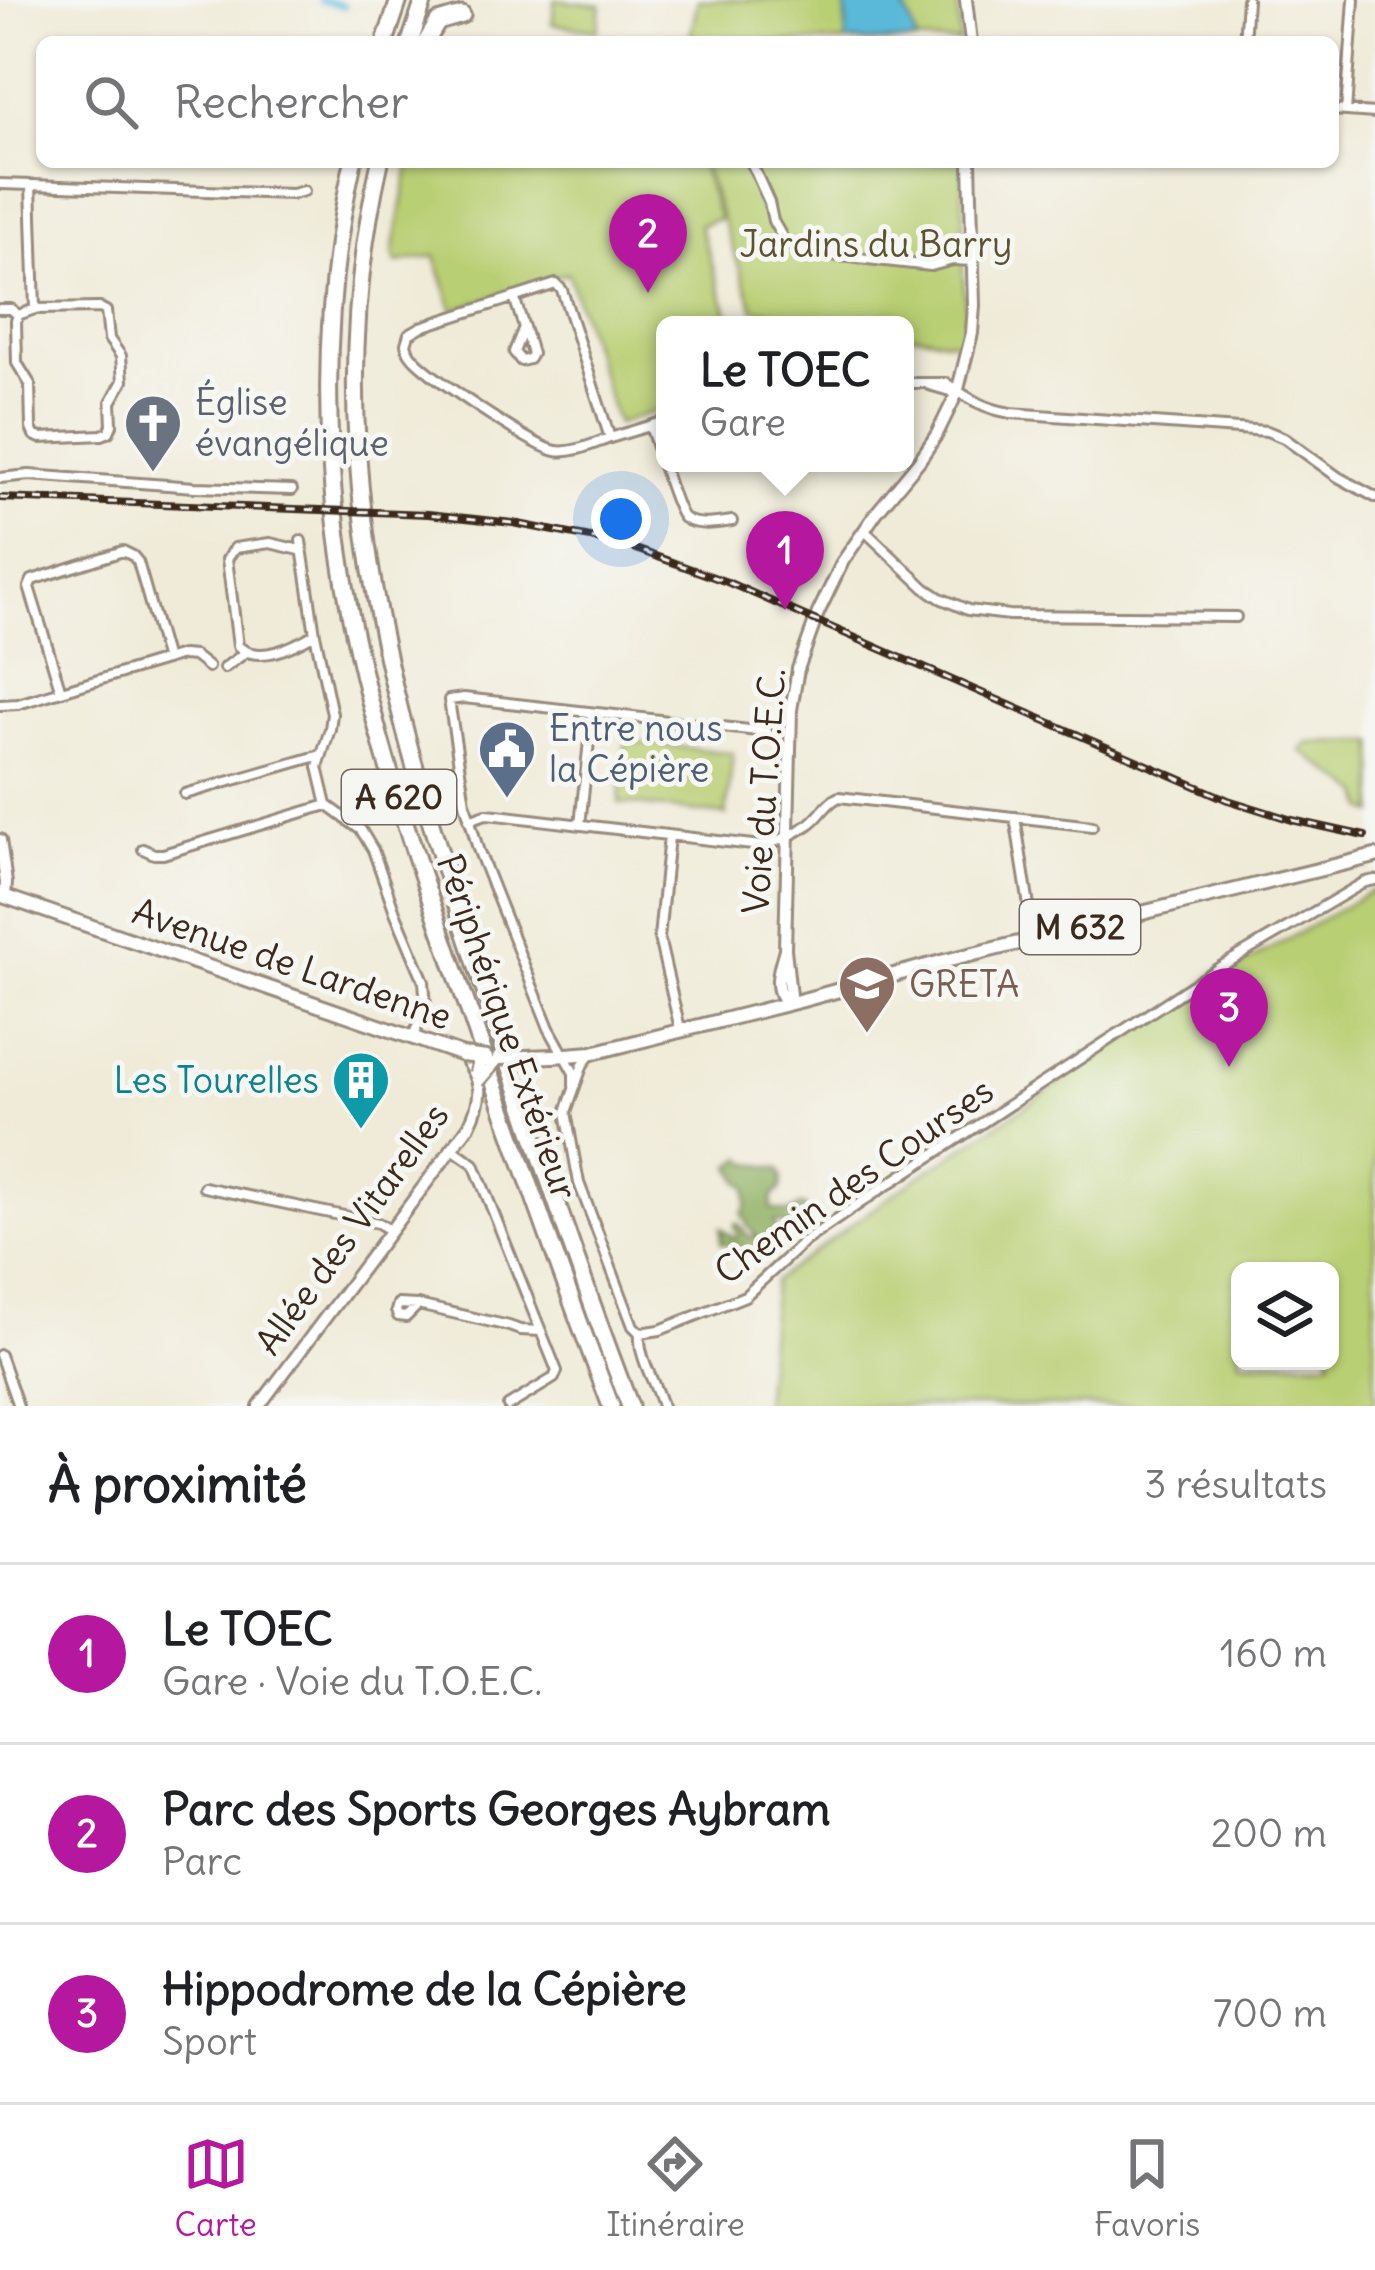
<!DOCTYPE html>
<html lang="fr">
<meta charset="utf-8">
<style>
body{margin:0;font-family:Delius,sans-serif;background:#f6f6f6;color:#202124}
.controls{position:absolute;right:36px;bottom:36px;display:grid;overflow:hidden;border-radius:18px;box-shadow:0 3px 9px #0004}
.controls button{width:108px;height:108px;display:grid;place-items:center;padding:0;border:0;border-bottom:3px solid #e0e0e0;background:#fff;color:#202124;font:60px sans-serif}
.you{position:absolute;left:621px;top:519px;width:42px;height:42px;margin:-30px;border:9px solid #fff;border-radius:50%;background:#1a73e8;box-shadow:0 0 0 18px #1a73e833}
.badge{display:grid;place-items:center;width:78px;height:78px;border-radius:50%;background:#b5179e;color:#fff;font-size:39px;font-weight:700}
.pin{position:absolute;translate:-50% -99px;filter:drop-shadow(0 3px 6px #0008)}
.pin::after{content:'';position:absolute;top:63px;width:42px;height:36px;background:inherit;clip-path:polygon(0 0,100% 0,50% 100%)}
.popup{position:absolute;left:656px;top:316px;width:258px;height:156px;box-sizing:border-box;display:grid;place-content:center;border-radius:18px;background:#fff;filter:drop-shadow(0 3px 9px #0005);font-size:39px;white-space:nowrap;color:#757577}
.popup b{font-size:45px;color:#202124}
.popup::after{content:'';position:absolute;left:50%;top:100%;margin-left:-24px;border:24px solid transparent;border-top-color:#fff}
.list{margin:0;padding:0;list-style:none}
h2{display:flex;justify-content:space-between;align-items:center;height:156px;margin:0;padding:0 48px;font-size:51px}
h2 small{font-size:39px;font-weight:400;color:#757577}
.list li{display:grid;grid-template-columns:78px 1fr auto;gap:36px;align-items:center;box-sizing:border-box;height:180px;padding:0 48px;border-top:3px solid #e0e0e0}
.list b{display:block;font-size:45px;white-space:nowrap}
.list p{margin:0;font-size:39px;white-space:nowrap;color:#757577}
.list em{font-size:39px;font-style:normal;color:#757577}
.icon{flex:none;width:66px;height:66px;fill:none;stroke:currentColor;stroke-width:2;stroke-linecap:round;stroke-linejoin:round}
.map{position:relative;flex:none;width:1375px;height:1406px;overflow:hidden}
.search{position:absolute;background:#fff;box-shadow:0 3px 9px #0004;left:36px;right:36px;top:36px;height:132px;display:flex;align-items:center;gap:30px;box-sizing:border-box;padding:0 42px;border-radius:18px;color:#757577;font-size:45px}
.sheet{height:696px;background:#fff}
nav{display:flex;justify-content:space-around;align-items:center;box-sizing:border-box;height:168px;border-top:3px solid #e0e0e0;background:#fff;font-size:33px;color:#757577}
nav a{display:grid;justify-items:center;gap:6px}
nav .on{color:#b5179e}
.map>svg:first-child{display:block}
.green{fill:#b9cf73;stroke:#7a7c48;stroke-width:3;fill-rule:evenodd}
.forest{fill:#92b265;stroke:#666e42;stroke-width:3}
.water{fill:#5ab9d8;stroke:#4a727b;stroke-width:3}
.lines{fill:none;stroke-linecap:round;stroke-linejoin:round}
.canal{stroke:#5ab9d8;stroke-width:8}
.minor-casing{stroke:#968a7b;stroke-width:14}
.tertiary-casing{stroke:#968a7b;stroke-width:16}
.secondary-casing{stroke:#968a7b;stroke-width:16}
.primary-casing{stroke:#968a7b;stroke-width:18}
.motorway-casing{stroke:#968a7b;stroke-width:21}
.minor{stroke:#fff;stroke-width:8}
.tertiary{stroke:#fff;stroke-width:10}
.secondary{stroke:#fff;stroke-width:10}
.primary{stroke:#fff;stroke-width:12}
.motorway{stroke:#fff;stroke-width:15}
.rail-casing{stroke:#3b2a1e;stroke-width:8}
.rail{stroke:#f6f6f2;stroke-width:3;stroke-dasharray:9;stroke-linecap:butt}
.secondary-bridge-casing{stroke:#968a7b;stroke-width:16;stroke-linecap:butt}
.primary-bridge-casing{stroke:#968a7b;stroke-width:18;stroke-linecap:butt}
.secondary-bridge{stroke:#fff;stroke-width:10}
.primary-bridge{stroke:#fff;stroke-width:12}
.labels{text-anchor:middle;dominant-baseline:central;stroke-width:10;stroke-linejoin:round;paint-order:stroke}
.shield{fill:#f6f6f2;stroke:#73675e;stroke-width:3}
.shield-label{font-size:33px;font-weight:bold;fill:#3b2a1e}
.park-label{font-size:36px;fill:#5a5333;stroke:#f6f6f2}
.worship-label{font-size:36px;fill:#5b616d;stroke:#f6f6f2;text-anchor:start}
.service-label{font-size:36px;fill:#4e5e75;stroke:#f6f6f2;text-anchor:start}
.street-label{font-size:36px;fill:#3b2a1e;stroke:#f6f6f2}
.education-label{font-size:36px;fill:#785e54;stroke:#f6f6f2;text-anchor:start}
.culture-label{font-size:36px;fill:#0d838f;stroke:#f6f6f2;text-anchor:end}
</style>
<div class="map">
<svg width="1375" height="1406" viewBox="0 0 1375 1406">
<rect width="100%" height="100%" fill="#f6f6f2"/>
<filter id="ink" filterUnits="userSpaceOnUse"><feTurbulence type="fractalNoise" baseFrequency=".00833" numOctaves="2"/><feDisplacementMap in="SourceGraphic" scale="24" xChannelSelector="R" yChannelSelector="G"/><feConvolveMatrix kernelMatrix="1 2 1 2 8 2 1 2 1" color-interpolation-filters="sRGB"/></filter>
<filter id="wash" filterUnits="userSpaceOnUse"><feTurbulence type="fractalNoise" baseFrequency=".004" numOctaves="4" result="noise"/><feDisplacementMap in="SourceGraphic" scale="48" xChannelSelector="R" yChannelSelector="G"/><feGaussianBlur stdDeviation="2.7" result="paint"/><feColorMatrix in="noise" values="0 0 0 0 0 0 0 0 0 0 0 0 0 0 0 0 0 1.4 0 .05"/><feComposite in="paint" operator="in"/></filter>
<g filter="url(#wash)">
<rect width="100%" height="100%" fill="#f0ebd8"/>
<!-- green -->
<path class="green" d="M555 0 601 5 598 30 552 24Z
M698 0H958L960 42H689Z
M410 162H700L719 219 699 225 732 325H665V408L617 424 568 273 453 310 435 256 396 263 393 253Z
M702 162H963V271L966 310 963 343 905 333V325H854L754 309Z
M626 741 733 753 726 815 619 803Z
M1375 742V814L1366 809 1362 794 1301 751 1308 743Z
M1375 889V1406H763L774 1281 899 1190 1211 983ZM1240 1271H1330V1361H1240Z"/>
<!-- forest -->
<path class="forest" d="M743 1158 747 1162 779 1169 782 1176 781 1189 773 1196 771 1209 789 1213 800 1206 805 1207 810 1213C804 1221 796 1221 789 1229L781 1222H774L778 1238 765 1244 767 1254 759 1255 745 1247 721 1243V1228L735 1239 738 1237 734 1225 737 1223 749 1237H757L748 1226 742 1214 747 1205V1187L740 1182 732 1166Z"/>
<!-- water -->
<path class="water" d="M846 0H903C905 15 915 25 917 42H846Z"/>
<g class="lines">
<!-- canal -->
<path class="canal" d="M321 0 343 6"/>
</g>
</g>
<g filter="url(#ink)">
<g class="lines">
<defs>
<path id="minor" d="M1244 42 1247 0
M1333 110 1375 113
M1346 111 1354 0
M751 162 769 202 773 221 785 242 804 252 931 266 953 260 973 261
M0 184 31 185 35 309 100 308 106 311 109 339 121 356 123 381 111 402 112 425 109 432 102 435 40 438 34 435 31 428 30 384 17 363 16 321 18 315 35 309
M31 185 292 194 304 191
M556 284 562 290 610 438C595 443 572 454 556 451 532 446 434 379 415 360 408 352 409 353 406 344L409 334 421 327Z
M514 297C520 316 527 335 532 354L529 359 521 361 514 352 524 327
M0 309H11L18 315
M905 383H946C966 397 984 409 1011 413L1267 431 1284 438 1338 477 1375 497
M929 385 957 393
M650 426C656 442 676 512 684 518 696 527 719 523 732 521
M610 438 665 421
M0 478 29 475 195 487 292 490
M865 531 925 588 940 598 968 610 1009 615 1236 617
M301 541 315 634 332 714 330 729 318 767 327 805 361 830 373 850 395 912 424 981 426 1007 413 1036
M300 550 270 543 235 548 227 559 238 646C259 665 294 646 315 634
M224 668 245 653
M61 691 29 587 32 580 123 551 133 556 138 562 166 660
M0 705 18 704 182 655 194 656 208 667
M185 794 321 755
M1015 817 1034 938
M469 820 486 814 497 815 761 846C778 842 794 834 808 825 821 817 825 803 839 797L1092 826
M580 825 592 713
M669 836 659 938 680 1029
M143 849 154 854H163L327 805
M591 1054 583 1064 566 1112 579 1183 633 1326 640 1333
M574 1086V1073L549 1028 478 849 465 803 449 700 464 698 767 732
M451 1148 474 1164 557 1371 554 1378 508 1406
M204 1187 378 1223 390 1230
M418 1305 406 1317 398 1316 396 1311 398 1304 418 1305 509 1326 520 1330 541 1331
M640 1333 660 1330 745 1296 805 1241 875 1193 1220 967 1365 882 1375 880
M640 1333C638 1358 655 1381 662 1406
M0 1355 18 1406"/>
<path id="tertiary" d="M966 0 971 42
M0 840 6 883 5 895
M785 949C780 966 771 990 787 1003L790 995 785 949 791 710 798 669 818 613 843 561 877 512 919 461 937 434 957 393 972 333 974 305 970 162"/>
<path id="secondary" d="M259 1406 469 1126C484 1096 483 1081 463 1055"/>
<path id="primary" d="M0 895 463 1055
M553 1056 592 1053 803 1000 945 961 1375 856"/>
<path id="motorway" d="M385 42 399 0
M410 42 424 0
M426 42 438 22 462 15
M353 162C320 308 322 467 350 613 377 752 426 888 473 1022 517 1150 562 1279 611 1406
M380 162C311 465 399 736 495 1021 539 1150 581 1279 630 1406"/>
</defs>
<!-- minor casing -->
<use href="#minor" class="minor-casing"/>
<!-- tertiary casing -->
<use href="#tertiary" class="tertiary-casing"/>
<!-- secondary casing -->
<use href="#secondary" class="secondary-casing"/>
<!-- primary casing -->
<use href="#primary" class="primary-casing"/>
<!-- motorway casing -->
<use href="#motorway" class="motorway-casing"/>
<!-- minor -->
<use href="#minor" class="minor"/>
<!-- tertiary -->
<use href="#tertiary" class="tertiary"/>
<!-- secondary -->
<use href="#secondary" class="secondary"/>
<!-- primary -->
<use href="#primary" class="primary"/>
<!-- motorway -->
<use href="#motorway" class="motorway"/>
<defs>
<path id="rail" d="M0 498 428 514 513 523 622 544 727 582 1228 800 1292 820 1365 836"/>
</defs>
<!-- rail casing -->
<use href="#rail" class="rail-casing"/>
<!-- rail -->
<use href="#rail" class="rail"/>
<defs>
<path id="secondary-bridge" d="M478 1082 499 1058"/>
<path id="primary-bridge" d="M463 1055 486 1058 479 1063 477 1073
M499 1058 553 1056"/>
</defs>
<!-- secondary-bridge casing -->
<use href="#secondary-bridge" class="secondary-bridge-casing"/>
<!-- primary-bridge casing -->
<use href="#primary-bridge" class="primary-bridge-casing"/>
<!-- secondary-bridge -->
<use href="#secondary-bridge" class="secondary-bridge"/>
<!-- primary-bridge -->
<use href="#primary-bridge" class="primary-bridge"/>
</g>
</g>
<!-- icons -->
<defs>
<symbol id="church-pin" viewBox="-11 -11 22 30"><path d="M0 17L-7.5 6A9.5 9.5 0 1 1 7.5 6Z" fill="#6b7280" stroke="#f6f6f2"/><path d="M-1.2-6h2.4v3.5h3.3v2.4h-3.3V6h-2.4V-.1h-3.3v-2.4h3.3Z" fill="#fff"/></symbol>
<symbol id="civic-pin" viewBox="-11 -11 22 30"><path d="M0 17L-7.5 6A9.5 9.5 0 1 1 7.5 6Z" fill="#5c6f8a" stroke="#f6f6f2"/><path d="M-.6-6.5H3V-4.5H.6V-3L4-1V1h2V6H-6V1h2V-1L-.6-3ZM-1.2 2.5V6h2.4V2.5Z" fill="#fff"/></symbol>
<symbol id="university-pin" viewBox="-11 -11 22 30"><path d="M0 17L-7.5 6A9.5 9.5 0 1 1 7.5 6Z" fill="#8d6e63" stroke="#f6f6f2"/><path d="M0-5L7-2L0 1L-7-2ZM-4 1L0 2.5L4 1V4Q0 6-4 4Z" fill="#fff"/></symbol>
<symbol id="building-pin" viewBox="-11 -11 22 30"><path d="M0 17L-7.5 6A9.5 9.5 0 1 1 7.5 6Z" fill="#0f9aa8" stroke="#f6f6f2"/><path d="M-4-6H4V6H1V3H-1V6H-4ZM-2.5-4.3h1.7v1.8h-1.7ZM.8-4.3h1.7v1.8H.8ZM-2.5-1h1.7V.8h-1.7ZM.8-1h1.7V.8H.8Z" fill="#fff"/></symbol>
</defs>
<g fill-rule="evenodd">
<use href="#church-pin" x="120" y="390" width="66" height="90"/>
<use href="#civic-pin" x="474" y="716" width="66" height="90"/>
<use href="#university-pin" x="834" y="951" width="66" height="90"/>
<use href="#building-pin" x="328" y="1047" width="66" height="90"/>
</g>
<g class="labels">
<!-- shield labels -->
<g class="shield">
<rect x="342" y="770" width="114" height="54" rx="9"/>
<rect x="1020" y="900" width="120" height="54" rx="9"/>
</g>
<g class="shield-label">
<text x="399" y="797">A 620</text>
<text x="1080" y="927">M 632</text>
</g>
<!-- park labels -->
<g class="park-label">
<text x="876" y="244">Jardins du Barry</text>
</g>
<!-- worship labels -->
<g class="worship-label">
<text x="195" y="402">Église<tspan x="195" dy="41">évangélique</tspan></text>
</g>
<!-- service labels -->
<g class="service-label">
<text x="549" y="728">Entre nous<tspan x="549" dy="41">la Cépière</tspan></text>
</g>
<!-- street labels -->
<g class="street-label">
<text transform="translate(764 791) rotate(-86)">Voie du T.O.E.C.</text>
<text transform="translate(292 964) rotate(19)">Avenue de Lardenne</text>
<text transform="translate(507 1027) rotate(71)">Périphérique Extérieur</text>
<text transform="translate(854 1181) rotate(-35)">Chemin des Courses</text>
<text transform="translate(352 1229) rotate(-54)">Allée des Vitarelles</text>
</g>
<!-- education labels -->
<g class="education-label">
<text x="909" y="984">GRETA</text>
</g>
<!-- culture labels -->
<g class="culture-label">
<text x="319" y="1080">Les Tourelles</text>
</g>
</g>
</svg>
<div class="controls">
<button><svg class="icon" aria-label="layers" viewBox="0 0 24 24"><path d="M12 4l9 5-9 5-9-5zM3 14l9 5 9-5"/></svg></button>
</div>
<div class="you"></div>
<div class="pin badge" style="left:785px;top:610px">1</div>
<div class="popup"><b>Le TOEC</b>Gare</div>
<div class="pin badge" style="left:648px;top:293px">2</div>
<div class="pin badge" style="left:1229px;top:1067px">3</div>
<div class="search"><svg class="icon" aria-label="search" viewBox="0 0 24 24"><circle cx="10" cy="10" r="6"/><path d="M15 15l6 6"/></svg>Rechercher</div>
</div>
<section class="sheet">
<h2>À proximité<small>3 résultats</small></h2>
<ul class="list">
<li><span class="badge">1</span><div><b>Le TOEC</b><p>Gare · Voie du T.O.E.C.</p></div><em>160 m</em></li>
<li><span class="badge">2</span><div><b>Parc des Sports Georges Aybram</b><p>Parc</p></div><em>200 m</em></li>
<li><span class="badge">3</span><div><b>Hippodrome de la Cépière</b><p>Sport</p></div><em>700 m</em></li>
</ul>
</section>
<nav>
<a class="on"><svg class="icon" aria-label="map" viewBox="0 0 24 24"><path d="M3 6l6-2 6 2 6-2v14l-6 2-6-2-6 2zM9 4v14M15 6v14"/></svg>Carte</a>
<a><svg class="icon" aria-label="directions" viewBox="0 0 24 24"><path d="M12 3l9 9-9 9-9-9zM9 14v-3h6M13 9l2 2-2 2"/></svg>Itinéraire</a>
<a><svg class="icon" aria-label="saved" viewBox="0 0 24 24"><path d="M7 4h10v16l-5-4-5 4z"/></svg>Favoris</a>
</nav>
